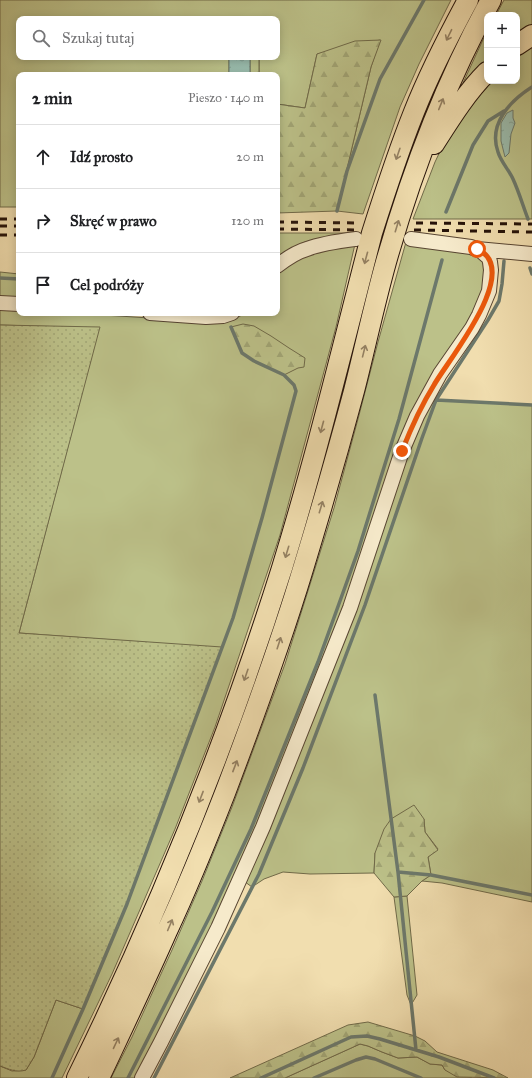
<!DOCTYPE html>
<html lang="pl">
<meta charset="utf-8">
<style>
body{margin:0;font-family:"IM FELL Great Primer",serif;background:#f6f6f6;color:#202124}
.controls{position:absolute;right:12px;top:12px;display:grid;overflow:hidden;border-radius:8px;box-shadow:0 2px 10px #0003}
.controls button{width:36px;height:36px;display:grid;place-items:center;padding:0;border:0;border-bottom:1px solid #e0e0e0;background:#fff;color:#202124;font:20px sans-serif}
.stop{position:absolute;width:12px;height:12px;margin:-9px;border:3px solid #ea580c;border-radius:50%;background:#fff}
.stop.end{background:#ea580c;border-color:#fff;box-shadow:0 1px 4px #0008}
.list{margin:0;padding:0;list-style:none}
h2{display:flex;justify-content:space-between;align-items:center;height:52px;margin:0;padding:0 16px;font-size:17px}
h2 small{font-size:13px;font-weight:400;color:#757577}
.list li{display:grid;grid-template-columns:26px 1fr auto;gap:12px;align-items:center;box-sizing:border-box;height:64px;padding:0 16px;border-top:1px solid #e0e0e0}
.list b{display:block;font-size:15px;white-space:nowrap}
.list em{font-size:13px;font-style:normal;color:#757577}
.icon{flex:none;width:22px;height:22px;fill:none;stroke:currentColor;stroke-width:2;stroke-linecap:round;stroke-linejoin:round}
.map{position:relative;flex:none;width:532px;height:1078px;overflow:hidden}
.search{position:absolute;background:#fff;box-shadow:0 2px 10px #0003;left:16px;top:16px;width:264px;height:44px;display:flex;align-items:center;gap:10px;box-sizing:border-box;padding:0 14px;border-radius:8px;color:#757577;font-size:15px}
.panel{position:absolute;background:#fff;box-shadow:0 2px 10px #0003;left:16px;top:72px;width:264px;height:244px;border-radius:8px}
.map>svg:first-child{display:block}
.grass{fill:#bcc189;stroke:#706a49}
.forest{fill:url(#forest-firs);stroke:#706a49}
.garden{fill:url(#garden-dots);stroke:#706a49}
.water{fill:url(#water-ripples);stroke:#6c786b}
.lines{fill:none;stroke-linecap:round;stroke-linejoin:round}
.stream{stroke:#6c786b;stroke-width:3.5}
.minor-casing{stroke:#584532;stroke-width:16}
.highway-casing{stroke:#251209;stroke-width:22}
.minor{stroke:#f6eacb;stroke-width:14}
.highway{stroke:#f1deaf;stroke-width:20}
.rail{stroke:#251209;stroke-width:3;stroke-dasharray:7 7;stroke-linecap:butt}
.oneway{stroke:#958264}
.route{stroke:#ea580c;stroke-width:5}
</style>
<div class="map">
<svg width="532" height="1078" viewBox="0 0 532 1078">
<defs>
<pattern id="forest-firs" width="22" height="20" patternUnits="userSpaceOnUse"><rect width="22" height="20" fill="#bcc189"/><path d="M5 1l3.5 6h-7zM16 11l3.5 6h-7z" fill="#a1a575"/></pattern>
<pattern id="garden-dots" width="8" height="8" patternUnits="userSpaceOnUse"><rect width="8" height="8" fill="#bcc189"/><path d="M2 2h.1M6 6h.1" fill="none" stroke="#a1a575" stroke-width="1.8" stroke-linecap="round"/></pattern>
<pattern id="water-ripples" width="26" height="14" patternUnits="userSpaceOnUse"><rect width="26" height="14" fill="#9bbcad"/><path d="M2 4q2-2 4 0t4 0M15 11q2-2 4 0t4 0" fill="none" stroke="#85a194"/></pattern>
</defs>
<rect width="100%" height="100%" fill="#f1deaf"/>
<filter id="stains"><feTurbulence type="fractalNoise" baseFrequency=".005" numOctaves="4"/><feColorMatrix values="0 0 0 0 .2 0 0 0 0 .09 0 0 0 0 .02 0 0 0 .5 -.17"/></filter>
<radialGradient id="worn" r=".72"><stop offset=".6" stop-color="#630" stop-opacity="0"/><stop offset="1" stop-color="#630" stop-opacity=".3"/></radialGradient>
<!-- grass -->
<path class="grass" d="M0 0H451L419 64 400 107 363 214 337 211 371 67 380 40 317 54 305 108 277 104V75H259V57H277V19H260L259 17H237L236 19H19V57H229V75H19V207H0Z
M504 0H532V27L517 37V15H496Z
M487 31V64L464 84 463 83Z
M532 42V219H413L435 162 446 139 487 81H517V53Z
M277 233H358L288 250 277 257Z
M406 242 477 249 491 279 425 402 436 400 532 405V902L442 883 422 881 431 875 428 857 438 849 425 832 424 819 375 853 374 873 310 874 283 872 264 879 252 887 241 879 142 1078H111L132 1037 172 950 202 881 232 807 285 664 334 508 358 419 378 342Z
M355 244 336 327 280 535 215 727 175 829 112 974 62 1078H0V1066L12 1071 26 1070 34 1057 56 1000 83 1009 127 904 222 648 19 633 99 328 0 325V308L19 309V313H73L180 320 234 319 246 313H277V274L290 263 303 256 343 245Z
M0 272 19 274V298L0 297Z
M407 896 417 995 411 1005 407 995 394 897Z
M360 1044 368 1046 382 1052 398 1058 417 1057 430 1064 442 1065 445 1070 472 1078H285Z"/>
<!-- forest -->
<path class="forest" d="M381 40 371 67 337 211 277 213V104L305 108 317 54 355 41Z
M250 57H259V75H250Z
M243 324 254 326 271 336 289 348 305 358 304 367 298 368 284 375 254 361 242 353 231 327Z
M414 805 424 819 425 832 438 850 428 857 431 875 422 881 407 896 394 897 374 873 375 853 384 829 391 819Z
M368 1022 415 1036 425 1041 437 1052 493 1070 508 1078 457 1077 445 1070 442 1065 430 1064 417 1057 398 1058 382 1052 368 1046 360 1044 285 1078H230L348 1025Z"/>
<!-- garden -->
<path class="garden" d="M0 325 100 327 19 633 222 647 127 904 83 1009 56 1000 34 1057 26 1070C16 1073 9 1069 0 1066Z"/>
<!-- water -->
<path class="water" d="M229 57H250V75H229Z
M513 110V118L515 123 511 134 509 153 505 157 501 141V123L507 113Z"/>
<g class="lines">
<!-- stream -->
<path class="stream" d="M337 211 347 171 380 79 424 0
M446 212 473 145 488 121 504 111
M528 219C523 206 519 192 513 179 509 170 501 162 498 152 488 124 510 101 532 87
M530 268 532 274
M0 278 19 279
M436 400 532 405
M375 695 398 872 416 1050
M398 872 431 875 532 895
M52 1078 83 1009 127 904 233 618 262 518 296 391 294 385 284 375 254 361 242 353 231 327
M128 1078 212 912 251 829 318 662 358 551 399 419 442 260
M154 1078 259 874 303 768 365 605 422 438 436 400 488 320 499 301 502 284 504 261
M261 1078 351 1037 367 1036 380 1039 439 1057 494 1078
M314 1078 356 1060 366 1057 375 1059 421 1078"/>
<defs>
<path id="minor" d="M477 249 532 254
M277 266C286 259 296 252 307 249 323 243 340 241 356 239
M0 303 19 304
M150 313 206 317 223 316 232 313
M142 1078 161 1042 218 928 263 827 350 608 402 451 417 416 440 374 472 328 479 315 489 291 491 270 490 262 489 258 481 251 471 247 411 239"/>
<path id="highway" d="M517 45 532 35
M434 144C450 119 466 93 487 72
M77 1078C158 913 227 743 282 568 316 458 343 345 372 233 385 192 398 152 414 112 429 74 448 37 468 0
M99 1078C122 1029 145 981 167 931 188 886 207 839 225 793 253 719 280 645 303 569 321 510 338 451 354 391 365 348 374 305 386 262 412 171 445 83 491 0"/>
</defs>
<!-- minor casing -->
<use href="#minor" class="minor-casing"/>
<!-- highway casing -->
<use href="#highway" class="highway-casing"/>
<!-- minor -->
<use href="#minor" class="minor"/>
<!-- highway -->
<use href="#highway" class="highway"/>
<!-- rail -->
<path class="rail" d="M0 219H19
M277 222 360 223
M416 223 532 224
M0 226H19
M277 229 358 230
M414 230 532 232
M0 235H19"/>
</g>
<!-- one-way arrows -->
<defs><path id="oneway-shaft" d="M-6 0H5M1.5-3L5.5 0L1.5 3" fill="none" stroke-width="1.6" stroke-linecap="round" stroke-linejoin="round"/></defs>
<g class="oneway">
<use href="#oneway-shaft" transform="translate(449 35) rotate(116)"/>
<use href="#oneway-shaft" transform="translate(441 104) rotate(-68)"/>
<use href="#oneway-shaft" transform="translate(398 154) rotate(109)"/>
<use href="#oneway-shaft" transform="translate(397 226) rotate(-73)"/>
<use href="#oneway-shaft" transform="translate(366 258) rotate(105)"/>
<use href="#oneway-shaft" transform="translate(364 351) rotate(-76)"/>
<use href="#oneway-shaft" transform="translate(322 427) rotate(105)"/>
<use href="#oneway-shaft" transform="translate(321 507) rotate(-73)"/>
<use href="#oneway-shaft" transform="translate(287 552) rotate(107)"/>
<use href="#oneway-shaft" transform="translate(279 643) rotate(-72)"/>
<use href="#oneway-shaft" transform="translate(246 675) rotate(109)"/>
<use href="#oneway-shaft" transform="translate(235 766) rotate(-69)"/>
<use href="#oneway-shaft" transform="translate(201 797) rotate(111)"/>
<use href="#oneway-shaft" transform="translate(170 925) rotate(-67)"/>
<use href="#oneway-shaft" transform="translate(116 1043) rotate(-65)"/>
</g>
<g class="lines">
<!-- route -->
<path class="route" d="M402 451C411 428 421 406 434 385 448 360 524 269 477 249"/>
</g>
<rect width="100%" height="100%" filter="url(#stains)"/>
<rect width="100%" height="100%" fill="url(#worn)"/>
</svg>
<div class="controls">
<button>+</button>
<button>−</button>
</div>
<div class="stop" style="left:477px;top:249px"></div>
<div class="stop end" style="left:402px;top:451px"></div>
<div class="search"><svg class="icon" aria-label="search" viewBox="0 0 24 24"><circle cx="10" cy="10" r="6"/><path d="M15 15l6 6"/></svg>Szukaj tutaj</div>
<section class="panel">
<h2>2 min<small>Pieszo · 140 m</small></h2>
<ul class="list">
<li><svg class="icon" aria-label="ahead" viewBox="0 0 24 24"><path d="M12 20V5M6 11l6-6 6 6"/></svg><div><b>Idź prosto</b></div><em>20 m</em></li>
<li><svg class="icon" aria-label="right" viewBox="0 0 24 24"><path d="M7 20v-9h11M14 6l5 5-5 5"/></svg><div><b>Skręć w prawo</b></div><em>120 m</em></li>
<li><svg class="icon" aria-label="arrive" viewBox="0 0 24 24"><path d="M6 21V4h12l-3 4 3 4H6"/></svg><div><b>Cel podróży</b></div></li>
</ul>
</section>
</div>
